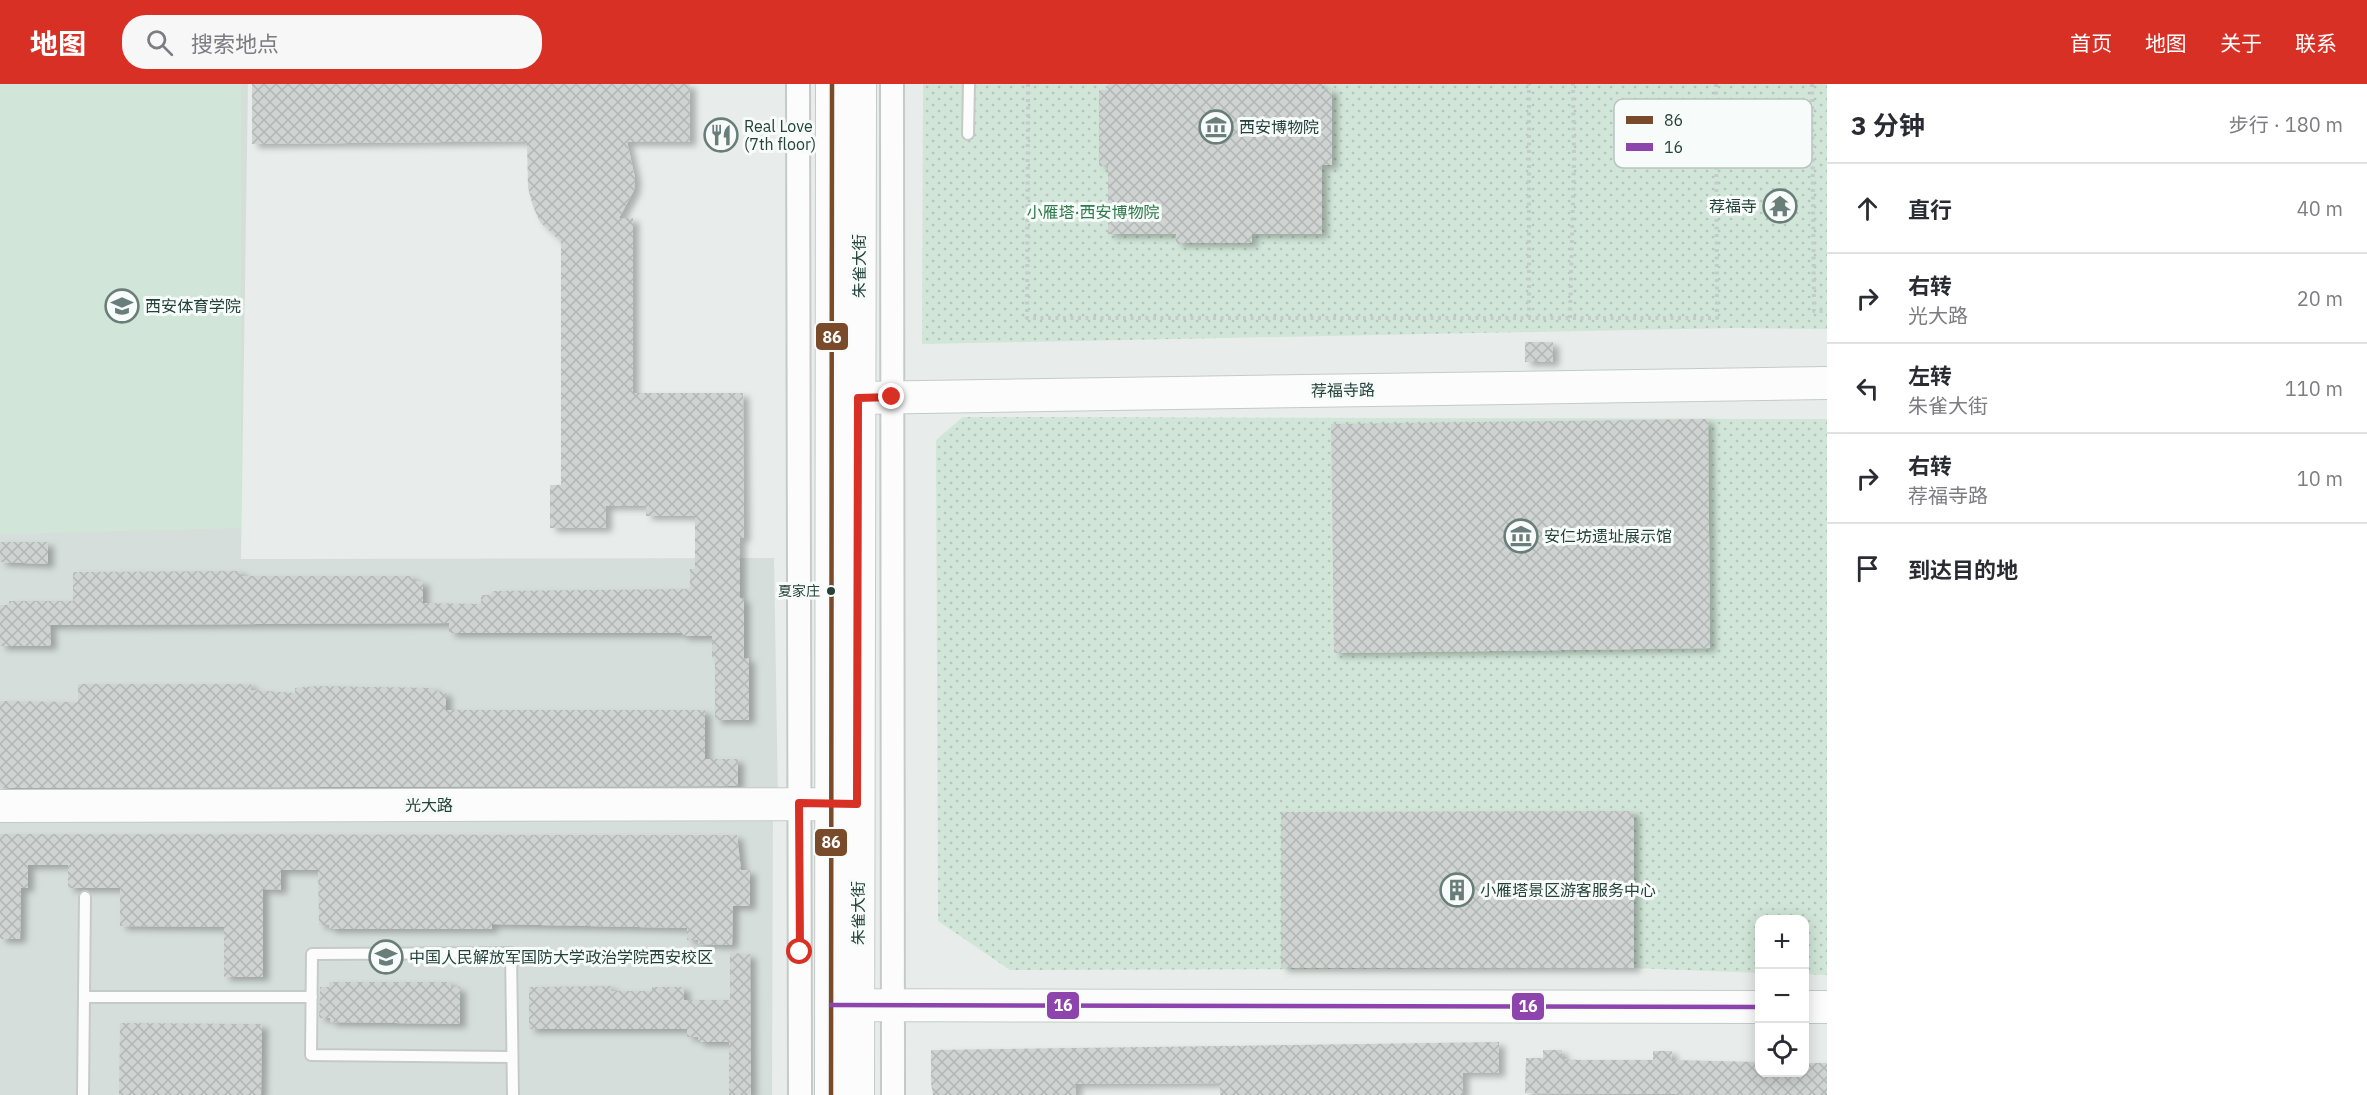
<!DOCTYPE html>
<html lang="zh">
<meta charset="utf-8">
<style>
body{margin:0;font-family:"IBM Plex Sans","Noto Sans SC",sans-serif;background:#f7f7f7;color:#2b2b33}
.controls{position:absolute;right:18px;bottom:18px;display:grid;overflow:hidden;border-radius:12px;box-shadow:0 3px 15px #0003}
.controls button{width:54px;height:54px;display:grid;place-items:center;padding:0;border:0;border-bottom:2px solid #e1e1e2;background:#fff;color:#2b2b33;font:30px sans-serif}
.stop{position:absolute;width:18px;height:18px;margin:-14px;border:4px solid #d93025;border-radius:50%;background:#fff}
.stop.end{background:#d93025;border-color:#fff;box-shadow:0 2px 6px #0008}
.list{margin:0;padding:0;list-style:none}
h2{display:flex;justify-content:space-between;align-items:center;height:78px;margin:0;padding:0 24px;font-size:26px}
h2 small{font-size:20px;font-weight:400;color:#7c7c81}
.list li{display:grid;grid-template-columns:39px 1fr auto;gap:18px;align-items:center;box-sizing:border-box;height:90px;padding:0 24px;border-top:2px solid #e1e1e2}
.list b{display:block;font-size:22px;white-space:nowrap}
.list p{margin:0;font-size:20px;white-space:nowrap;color:#7c7c81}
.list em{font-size:20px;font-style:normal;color:#7c7c81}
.icon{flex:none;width:33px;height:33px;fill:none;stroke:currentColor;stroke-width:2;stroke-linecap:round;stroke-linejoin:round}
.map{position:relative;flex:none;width:1827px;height:1011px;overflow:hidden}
header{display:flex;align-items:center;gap:36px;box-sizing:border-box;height:84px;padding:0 30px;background:#d93025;color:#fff}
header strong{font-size:28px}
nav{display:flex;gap:33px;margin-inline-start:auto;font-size:21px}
.search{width:420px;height:54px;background:#f7f7f7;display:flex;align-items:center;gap:15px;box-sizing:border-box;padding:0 21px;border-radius:24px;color:#7c7c81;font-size:22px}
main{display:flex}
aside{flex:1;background:#fff}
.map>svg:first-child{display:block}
.built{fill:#d6dedb}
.park{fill:url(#park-dots)}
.garden{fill:#d1e6d8}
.building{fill:url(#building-cross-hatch);filter:url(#shadow)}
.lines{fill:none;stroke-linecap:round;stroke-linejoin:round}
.lane-casing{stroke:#c5cac8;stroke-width:14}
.street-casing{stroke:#c5cac8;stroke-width:26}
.secondary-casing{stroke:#c3cbc8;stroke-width:34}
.path{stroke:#c3ccca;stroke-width:4;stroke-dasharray:3 4.5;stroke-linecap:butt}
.lane{stroke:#fcfcfc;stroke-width:10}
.street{stroke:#fcfcfc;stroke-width:22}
.secondary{stroke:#fcfcfc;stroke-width:32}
.bus-1-casing{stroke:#f7fbf9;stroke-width:9}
.bus-2-casing{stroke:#f7fbf9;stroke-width:9}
.bus-1{stroke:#7a4b2a;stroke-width:4.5}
.bus-2{stroke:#8e44ad;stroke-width:4.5}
.route{stroke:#d93025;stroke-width:8}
.bus-dot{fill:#24423a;stroke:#f7fbf9;stroke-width:2}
.labels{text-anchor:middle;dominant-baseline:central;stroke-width:6;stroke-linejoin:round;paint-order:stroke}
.bus-label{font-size:14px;fill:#24423a;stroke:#f7fbf9;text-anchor:end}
.poi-label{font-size:16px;fill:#24423a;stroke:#f7fbf9;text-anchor:start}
.park-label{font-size:16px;fill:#2d7a4b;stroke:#f7fbf9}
.street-label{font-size:16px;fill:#24423a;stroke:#f7fbf9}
.key{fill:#f7fbf9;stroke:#b8c4c0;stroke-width:1.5}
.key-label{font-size:16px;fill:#24423a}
.line-badge{stroke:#f7fbf9;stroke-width:2}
.badge-label{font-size:16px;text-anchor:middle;font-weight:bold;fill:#fff}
</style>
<header>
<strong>地图</strong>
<div class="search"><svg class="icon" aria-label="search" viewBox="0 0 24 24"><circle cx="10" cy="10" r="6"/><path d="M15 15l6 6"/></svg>搜索地点</div>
<nav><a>首页</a><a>地图</a><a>关于</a><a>联系</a></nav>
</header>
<main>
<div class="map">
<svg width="1827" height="1011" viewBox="0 0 1827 1011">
<defs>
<pattern id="park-dots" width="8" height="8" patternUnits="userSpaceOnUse" patternTransform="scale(1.5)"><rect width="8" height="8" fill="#d1e6d8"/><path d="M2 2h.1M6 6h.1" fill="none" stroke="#b3c6ba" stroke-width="1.8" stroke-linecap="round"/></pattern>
<pattern id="building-cross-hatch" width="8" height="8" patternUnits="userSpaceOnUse" patternTransform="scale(1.5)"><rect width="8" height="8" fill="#cfd4d2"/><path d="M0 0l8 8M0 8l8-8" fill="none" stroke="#b2b7b5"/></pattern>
<filter id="shadow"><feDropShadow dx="6" dy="4" stdDeviation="3" flood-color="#0004"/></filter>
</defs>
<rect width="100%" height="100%" fill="#e8edeb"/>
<!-- built -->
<path class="built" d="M0 0H248L241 475 774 474 778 712 0 711Z
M773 734 772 1011H0V736Z"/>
<!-- park -->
<path class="park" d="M923 0H1827V245L1734 244 922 260Z
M963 333 1827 335V891L1805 890 1804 836H1760L1759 889 1634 884 1010 886 938 837 936 356Z"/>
<!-- garden -->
<path class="garden" d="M0 0H241V444L0 450Z"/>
<!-- building -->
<path class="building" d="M252 0H690V58H627L635 94 634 106 619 134H633V309H743L744 454H740V514H744V574H749V636H715V574H712V552H682V549H449V539L50 541 51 562H0V521H9V517H73V488L241 487V492H413V497H423V519L481 520V511H492V507L690 505V485H695V432H646V422H606V444H550V401H561V158L540 138 533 122 528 104 527 57 252 60Z
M1108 0H1322V5H1332V81H1322V150H1252V159H1176V150H1108V81H1099V6H1108Z
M1525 258H1553V278H1525Z
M1708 335 1710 564 1334 569 1331 340Z
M0 458H48V480L0 478Z
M78 600H251V606L295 609V604L317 602 435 604V608H446V626H705V675H738V699L737 702 0 704V617L78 618Z
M1634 727V884H1281V728Z
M0 750 737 751 741 786H750V822H733L732 861 698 860V856H687V844L492 840V845H329V841H319L318 786H281V806L263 805V893H224V843L120 842V804H68V781H28V804H21L20 855H0Z
M730 869 750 870 751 1011H729V958H698V953H687V945H529V903L611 902V907H652V903H684V916H730Z
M329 898H451V903H460V940L330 938V934H319L320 903H329Z
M120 939 262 940 261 1011H119Z
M1499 958V989H1463V1011H1220V999L1076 1000V1011H933L931 999V966Z
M1543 966H1562V975L1580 976H1653V967H1672L1671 976 1760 978V988H1804V982H1809V979H1827V1011L1525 1009 1526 974H1543Z"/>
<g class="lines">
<defs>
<path id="lane" d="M968 50 969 0
M84 913H312
M512 973 311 971 312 870 511 869 513 1011
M83 1011 85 813"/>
<path id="street" d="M798 0 800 1011
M892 0 893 1011"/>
<path id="secondary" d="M858 314 1827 299
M0 722 850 720
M838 921 1760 923
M1804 923H1827
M831 1011 832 0
M858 1011 860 0"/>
</defs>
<!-- lane casing -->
<use href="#lane" class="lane-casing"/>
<!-- street casing -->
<use href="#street" class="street-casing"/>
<!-- secondary casing -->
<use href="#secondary" class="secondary-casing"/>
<!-- path -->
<path class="path" d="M1028 0 1027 234H1717L1716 0
M1812 0 1814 227H1827
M1529 234V0
M1570 234 1574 78 1573 0"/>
<!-- lane -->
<use href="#lane" class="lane"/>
<!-- street -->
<use href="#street" class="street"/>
<!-- secondary -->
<use href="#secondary" class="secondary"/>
<defs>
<path id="bus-1" d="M831 1011 832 0"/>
<path id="bus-2" d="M831 921 1760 923"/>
</defs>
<!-- bus-1 casing -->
<use href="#bus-1" class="bus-1-casing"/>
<!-- bus-2 casing -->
<use href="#bus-2" class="bus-2-casing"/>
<!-- bus-1 -->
<use href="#bus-1" class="bus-1"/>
<!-- bus-2 -->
<use href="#bus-2" class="bus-2"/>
</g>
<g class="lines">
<!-- route -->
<path class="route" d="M800 868 799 719 857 720 858 314 892 313"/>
</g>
<!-- icons -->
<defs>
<symbol id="museum-ring" viewBox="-11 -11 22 22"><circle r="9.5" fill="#f7fbf9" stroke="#697e78" stroke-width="1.5"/><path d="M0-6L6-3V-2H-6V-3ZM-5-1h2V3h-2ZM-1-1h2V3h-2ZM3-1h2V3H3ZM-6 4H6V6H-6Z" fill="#697e78"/></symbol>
<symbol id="restaurant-ring" viewBox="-11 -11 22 22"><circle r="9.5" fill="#f7fbf9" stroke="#697e78" stroke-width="1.5"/><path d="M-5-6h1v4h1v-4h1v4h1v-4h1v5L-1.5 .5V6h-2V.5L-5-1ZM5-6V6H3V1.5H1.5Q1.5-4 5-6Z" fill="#697e78"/></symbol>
<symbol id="temple-ring" viewBox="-11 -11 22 22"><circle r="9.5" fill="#f7fbf9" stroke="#697e78" stroke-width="1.5"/><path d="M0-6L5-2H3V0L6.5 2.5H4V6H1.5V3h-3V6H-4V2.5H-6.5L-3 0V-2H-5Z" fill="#697e78"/></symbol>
<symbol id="university-ring" viewBox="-11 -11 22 22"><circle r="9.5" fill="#f7fbf9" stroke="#697e78" stroke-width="1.5"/><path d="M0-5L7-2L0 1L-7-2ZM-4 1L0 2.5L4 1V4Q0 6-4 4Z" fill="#697e78"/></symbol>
<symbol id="building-ring" viewBox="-11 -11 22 22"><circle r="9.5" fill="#f7fbf9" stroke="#697e78" stroke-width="1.5"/><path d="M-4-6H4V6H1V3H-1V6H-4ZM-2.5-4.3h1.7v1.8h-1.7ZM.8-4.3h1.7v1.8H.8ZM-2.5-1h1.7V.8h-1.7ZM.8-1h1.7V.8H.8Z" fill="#697e78"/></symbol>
</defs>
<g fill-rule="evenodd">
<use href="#museum-ring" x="1197" y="24" width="38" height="38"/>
<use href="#restaurant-ring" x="702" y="32" width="38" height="38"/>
<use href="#temple-ring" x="1761" y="103" width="38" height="38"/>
<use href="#university-ring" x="103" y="203" width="38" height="38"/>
<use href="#museum-ring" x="1502" y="433" width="38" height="38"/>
<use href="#building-ring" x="1438" y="787" width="38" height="38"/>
<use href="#university-ring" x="367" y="854" width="38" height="38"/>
</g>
<!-- markers -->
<circle class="bus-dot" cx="831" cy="507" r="5"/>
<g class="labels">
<!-- bus labels -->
<g class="bus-label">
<text x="820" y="507">夏家庄</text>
</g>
<!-- poi labels -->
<g class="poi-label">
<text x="744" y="42">Real Love<tspan x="744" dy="18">(7th floor)</tspan></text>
<text x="1239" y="43">西安博物院</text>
<text x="1757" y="122" text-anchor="end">荐福寺</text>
<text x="145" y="222">西安体育学院</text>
<text x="1544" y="452">安仁坊遗址展示馆</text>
<text x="1480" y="806">小雁塔景区游客服务中心</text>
<text x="409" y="873">中国人民解放军国防大学政治学院西安校区</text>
</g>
<!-- park labels -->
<g class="park-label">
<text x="1093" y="128">小雁塔·西安博物院</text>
</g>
<!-- street labels -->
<g class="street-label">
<text transform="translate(859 182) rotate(-90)">朱雀大街</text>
<text transform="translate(1343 306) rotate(-1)">荐福寺路</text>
<text x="429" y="721">光大路</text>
<text transform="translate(858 829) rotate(-90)">朱雀大街</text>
</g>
</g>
<!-- legend -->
<rect x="1614" y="15" width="198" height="69" rx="9" class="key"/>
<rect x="1626" y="32" width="27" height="8" fill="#7a4b2a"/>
<rect x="1626" y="59" width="27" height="8" fill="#8e44ad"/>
<g class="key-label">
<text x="1664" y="42">86</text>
<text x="1664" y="69">16</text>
</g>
<g class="line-badge">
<rect x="815" y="238" width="34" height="29" rx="6" fill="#7a4b2a"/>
<rect x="814" y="744" width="34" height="29" rx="6" fill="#7a4b2a"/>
<rect x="1046" y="907" width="34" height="29" rx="6" fill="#8e44ad"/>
<rect x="1511" y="908" width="34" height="29" rx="6" fill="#8e44ad"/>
</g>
<g class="badge-label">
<text x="832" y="259">86</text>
<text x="831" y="764">86</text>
<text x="1063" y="927">16</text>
<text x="1528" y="928">16</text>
</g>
</svg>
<div class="controls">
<button>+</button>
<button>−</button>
<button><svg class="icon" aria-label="locate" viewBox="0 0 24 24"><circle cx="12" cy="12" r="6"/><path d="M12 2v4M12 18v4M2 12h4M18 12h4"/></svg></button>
</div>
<div class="stop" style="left:800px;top:868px"></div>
<div class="stop end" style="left:892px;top:313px"></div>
</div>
<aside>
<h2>3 分钟<small>步行 · 180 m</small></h2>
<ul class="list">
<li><svg class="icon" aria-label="ahead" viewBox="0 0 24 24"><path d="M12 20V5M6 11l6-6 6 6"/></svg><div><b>直行</b></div><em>40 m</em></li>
<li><svg class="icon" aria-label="right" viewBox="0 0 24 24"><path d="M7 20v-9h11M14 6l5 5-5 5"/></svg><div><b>右转</b><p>光大路</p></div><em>20 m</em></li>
<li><svg class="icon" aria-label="left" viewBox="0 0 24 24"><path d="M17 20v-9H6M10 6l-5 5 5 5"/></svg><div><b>左转</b><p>朱雀大街</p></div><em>110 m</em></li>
<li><svg class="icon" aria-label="right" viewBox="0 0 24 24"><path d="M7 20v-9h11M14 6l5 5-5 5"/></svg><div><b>右转</b><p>荐福寺路</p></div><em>10 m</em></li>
<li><svg class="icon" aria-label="arrive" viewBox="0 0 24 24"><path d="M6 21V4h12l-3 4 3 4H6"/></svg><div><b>到达目的地</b></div></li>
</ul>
</aside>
</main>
